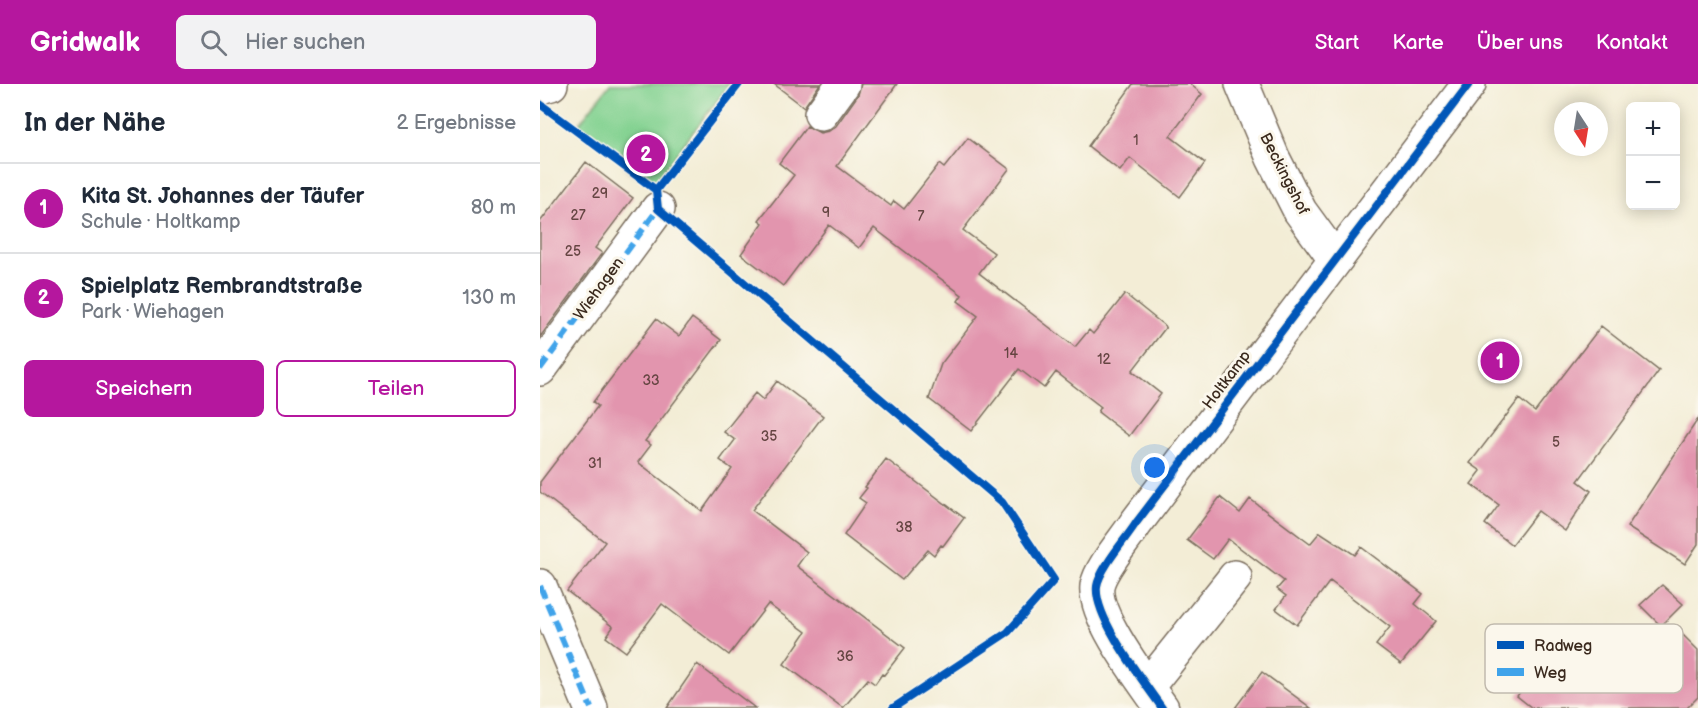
<!DOCTYPE html>
<html lang="de">
<meta charset="utf-8">
<style>
body{margin:0;font-family:"Balsamiq Sans",sans-serif;background:#f2f2f3;color:#1f2937}
.controls{position:absolute;right:18px;top:18px;display:grid;overflow:hidden;border-radius:9px;box-shadow:0 3px 15px #0003}
.controls button{width:54px;height:54px;display:grid;place-items:center;padding:0;border:0;border-bottom:2px solid #e0e1e3;background:#fff;color:#1f2937;font:30px sans-serif}
.compass{position:absolute;left:1014px;top:18px;width:54px;height:54px;border-radius:50%;background:#fff;box-shadow:0 3px 15px #0003;rotate:168deg}
.you{position:absolute;left:615px;top:384px;width:21px;height:21px;margin:-15px;border:4px solid #fff;border-radius:50%;background:#1a73e8;box-shadow:0 0 0 9px #1a73e833}
.badge{display:grid;place-items:center;width:39px;height:39px;border-radius:50%;background:#b5179e;color:#fff;font-size:20px;font-weight:700}
.pin{position:absolute;translate:-50% -50%;border:3px solid #fff;box-shadow:0 2px 6px #0006}
.list{margin:0;padding:0;list-style:none}
h2{display:flex;justify-content:space-between;align-items:center;height:78px;margin:0;padding:0 24px;font-size:26px}
h2 small{font-size:20px;font-weight:400;color:#747a83}
.list li{display:grid;grid-template-columns:39px 1fr auto;gap:18px;align-items:center;box-sizing:border-box;height:90px;padding:0 24px;border-top:2px solid #e0e1e3}
.list b{display:block;font-size:22px;white-space:nowrap}
.list p{margin:0;font-size:20px;white-space:nowrap;color:#747a83}
.list em{font-size:20px;font-style:normal;color:#747a83}
.actions{display:flex;gap:12px;padding:18px 24px}
.actions a{flex:1;padding:14px 0;border:2px solid #b5179e;border-radius:9px;text-align:center;font-size:21px;color:#b5179e}
.actions .main{background:#b5179e;color:#fff}
.icon{flex:none;width:33px;height:33px;fill:none;stroke:currentColor;stroke-width:2;stroke-linecap:round;stroke-linejoin:round}
.map{position:relative;flex:none;width:1158px;height:624px;overflow:hidden}
header{display:flex;align-items:center;gap:36px;box-sizing:border-box;height:84px;padding:0 30px;background:#b5179e;color:#fff}
header strong{font-size:28px}
nav{display:flex;gap:33px;margin-inline-start:auto;font-size:21px}
.search{width:420px;height:54px;background:#f2f2f3;display:flex;align-items:center;gap:15px;box-sizing:border-box;padding:0 21px;border-radius:9px;color:#747a83;font-size:22px}
main{display:flex}
aside{flex:1;background:#fff}
.map>svg:first-child{display:block}
.green{fill:#83d291;stroke:#5f7e58;stroke-width:1.5}
.building{fill:#e295ae}
.lines{fill:none;stroke-linecap:round;stroke-linejoin:round}
.minor-casing{stroke:#7b6e5e;stroke-width:36}
.minor{stroke:#fff;stroke-width:33}
.quiet{stroke:#3fa3ea;stroke-width:6;stroke-dasharray:12 6;stroke-linecap:butt}
.cycleway-casing{stroke:#fbf7ec;stroke-width:11}
.cycleway{stroke:#0057b8;stroke-width:8}
.labels{text-anchor:middle;dominant-baseline:central;stroke-width:6;stroke-linejoin:round;paint-order:stroke}
.number-label{font-size:14px;fill:#654542}
.street-label{font-size:16px;fill:#3b2a1e;stroke:#fbf7ec}
.key{fill:#fbf7ec;stroke:#c1baae;stroke-width:1.5}
.key-label{font-size:16px;fill:#3b2a1e}
</style>
<header>
<strong>Gridwalk</strong>
<div class="search"><svg class="icon" aria-label="search" viewBox="0 0 24 24"><circle cx="10" cy="10" r="6"/><path d="M15 15l6 6"/></svg>Hier suchen</div>
<nav><a>Start</a><a>Karte</a><a>Über uns</a><a>Kontakt</a></nav>
</header>
<main>
<aside>
<h2>In der Nähe<small>2 Ergebnisse</small></h2>
<ul class="list">
<li><span class="badge">1</span><div><b>Kita St. Johannes der Täufer</b><p>Schule · Holtkamp</p></div><em>80 m</em></li>
<li><span class="badge">2</span><div><b>Spielplatz Rembrandtstraße</b><p>Park · Wiehagen</p></div><em>130 m</em></li>
</ul>
<div class="actions"><a class="main">Speichern</a><a>Teilen</a></div>
</aside>
<div class="map">
<svg width="1158" height="624" viewBox="0 0 1158 624">
<rect width="100%" height="100%" fill="#fbf7ec"/>
<filter id="ink" filterUnits="userSpaceOnUse"><feTurbulence type="fractalNoise" baseFrequency=".0167" numOctaves="2"/><feDisplacementMap in="SourceGraphic" scale="12" xChannelSelector="R" yChannelSelector="G"/><feConvolveMatrix kernelMatrix="1 2 1 2 8 2 1 2 1" color-interpolation-filters="sRGB"/></filter>
<filter id="wash" filterUnits="userSpaceOnUse"><feTurbulence type="fractalNoise" baseFrequency=".008" numOctaves="4" result="noise"/><feDisplacementMap in="SourceGraphic" scale="24" xChannelSelector="R" yChannelSelector="G"/><feGaussianBlur stdDeviation="1.35" result="paint"/><feColorMatrix in="noise" values="0 0 0 0 0 0 0 0 0 0 0 0 0 0 0 0 0 1.4 0 .05"/><feComposite in="paint" operator="in"/></filter>
<g filter="url(#wash)">
<rect width="100%" height="100%" fill="#f3edd6"/>
<!-- green -->
<path class="green" d="M70 0H190L114 99 38 41Z"/>
<g id="blocks">
<!-- building -->
<path class="building" d="M234 0H280L264 23Z
M321 0H357L297 82 351 122 354 117 364 125 399 80 404 84 428 54 469 85 423 146 454 169 439 189 535 263 549 246 553 250 585 210 626 243 592 287 621 310 589 352 558 328 561 323 516 288 504 304 479 285 431 347 389 315 401 280 438 232 418 217 422 211 334 144 319 164 289 141 243 202 201 170 223 139 219 136 254 91 239 79 267 42 280 49 289 47 296 42 318 11Z
M593 0H650L662 10 630 52 665 79 640 113 590 74 580 87 548 62Z
M46 78 93 114 55 164 62 169 0 253V138Z
M152 234 181 256 105 357 111 361 98 378 162 427 192 385 180 376 195 356 184 348 215 309 223 316 237 297 283 332 212 426 267 468 257 482 365 564 344 591 342 590 335 600 328 595 303 624 244 580 266 548 228 520 189 571 122 520 86 568 66 553 73 543 27 507 65 458 0 408V398L58 322 53 318 116 235 139 252Z
M1061 242 1119 287 1038 397 1051 407 1025 447 998 427 972 461 945 440 959 421 931 400 941 387 930 379 979 315 995 328Z
M1158 335V460L1145 480 1087 443Z
M346 375 424 434 403 462 401 461 394 471 388 466 362 496 304 451 326 419 319 414 327 404 325 403Z
M680 413 700 429 710 415 770 460 780 448 815 471 821 463 883 510 875 520 896 537 861 580 836 561 850 543 790 497 757 541 736 525 746 512 737 505 744 497 688 455 673 475 647 456Z
M1122 501 1143 520 1121 542 1100 521Z
M1024 551 1093 601 1143 551 1158 566V613L1147 624H992L977 612Z
M157 580 215 624H127Z
M722 588 771 624H695Z"/>
</g>
</g>
<g filter="url(#ink)">
<use href="#blocks" fill-opacity="0" stroke="#7b6e5e" stroke-width="1.5"/>
<g class="lines">
<defs>
<path id="minor" d="M702 0 733 74 760 127 795 175
M0 3 11 0
M281 30 303 0
M0 285 118 125
M0 502 51 624
M607 603 695 493
M622 624C604 598 553 533 557 502 560 484 586 455 596 439L929 0"/>
</defs>
<!-- minor casing -->
<use href="#minor" class="minor-casing"/>
<!-- minor -->
<use href="#minor" class="minor"/>
<!-- quiet -->
<path class="quiet" d="M0 285 118 125
M0 502 51 624"/>
<defs>
<path id="cycleway" d="M0 20 116 106 118 125 462 418 514 496 468 548 353 624
M116 106 199 0
M622 624C604 598 553 533 557 502 560 484 586 455 596 439L929 0"/>
</defs>
<!-- cycleway casing -->
<use href="#cycleway" class="cycleway-casing"/>
<!-- cycleway -->
<use href="#cycleway" class="cycleway"/>
</g>
</g>
<g class="labels">
<!-- number labels -->
<g class="number-label">
<text x="596" y="56">1</text>
<text x="60" y="109">29</text>
<text x="286" y="128">9</text>
<text x="38" y="131">27</text>
<text x="381" y="132">7</text>
<text x="33" y="167">25</text>
<text x="471" y="269">14</text>
<text x="564" y="275">12</text>
<text x="111" y="296">33</text>
<text x="229" y="352">35</text>
<text x="1016" y="358">5</text>
<text x="55" y="379">31</text>
<text x="364" y="443">38</text>
<text x="305" y="572">36</text>
</g>
<!-- street labels -->
<g class="street-label">
<text transform="translate(744 90) rotate(63)">Beckingshof</text>
<text transform="translate(59 205) rotate(-54)">Wiehagen</text>
<text transform="translate(687 296) rotate(-53)">Holtkamp</text>
</g>
</g>
<!-- legend -->
<rect x="945" y="540" width="198" height="69" rx="9" class="key"/>
<rect x="957" y="557" width="27" height="8" fill="#0057b8"/>
<rect x="957" y="584" width="27" height="8" fill="#3fa3ea"/>
<g class="key-label">
<text x="994" y="567">Radweg</text>
<text x="994" y="594">Weg</text>
</g>
</svg>
<div class="controls">
<button>+</button>
<button>−</button>
</div>
<svg class="compass" viewBox="-18 -18 36 36"><path d="M0-13l5 13h-10z" fill="#e53935"/><path d="M0 13l5-13h-10z" fill="#747a83"/></svg>
<div class="you"></div>
<div class="pin badge" style="left:960px;top:277px">1</div>
<div class="pin badge" style="left:106px;top:70px">2</div>
</div>
</main>
